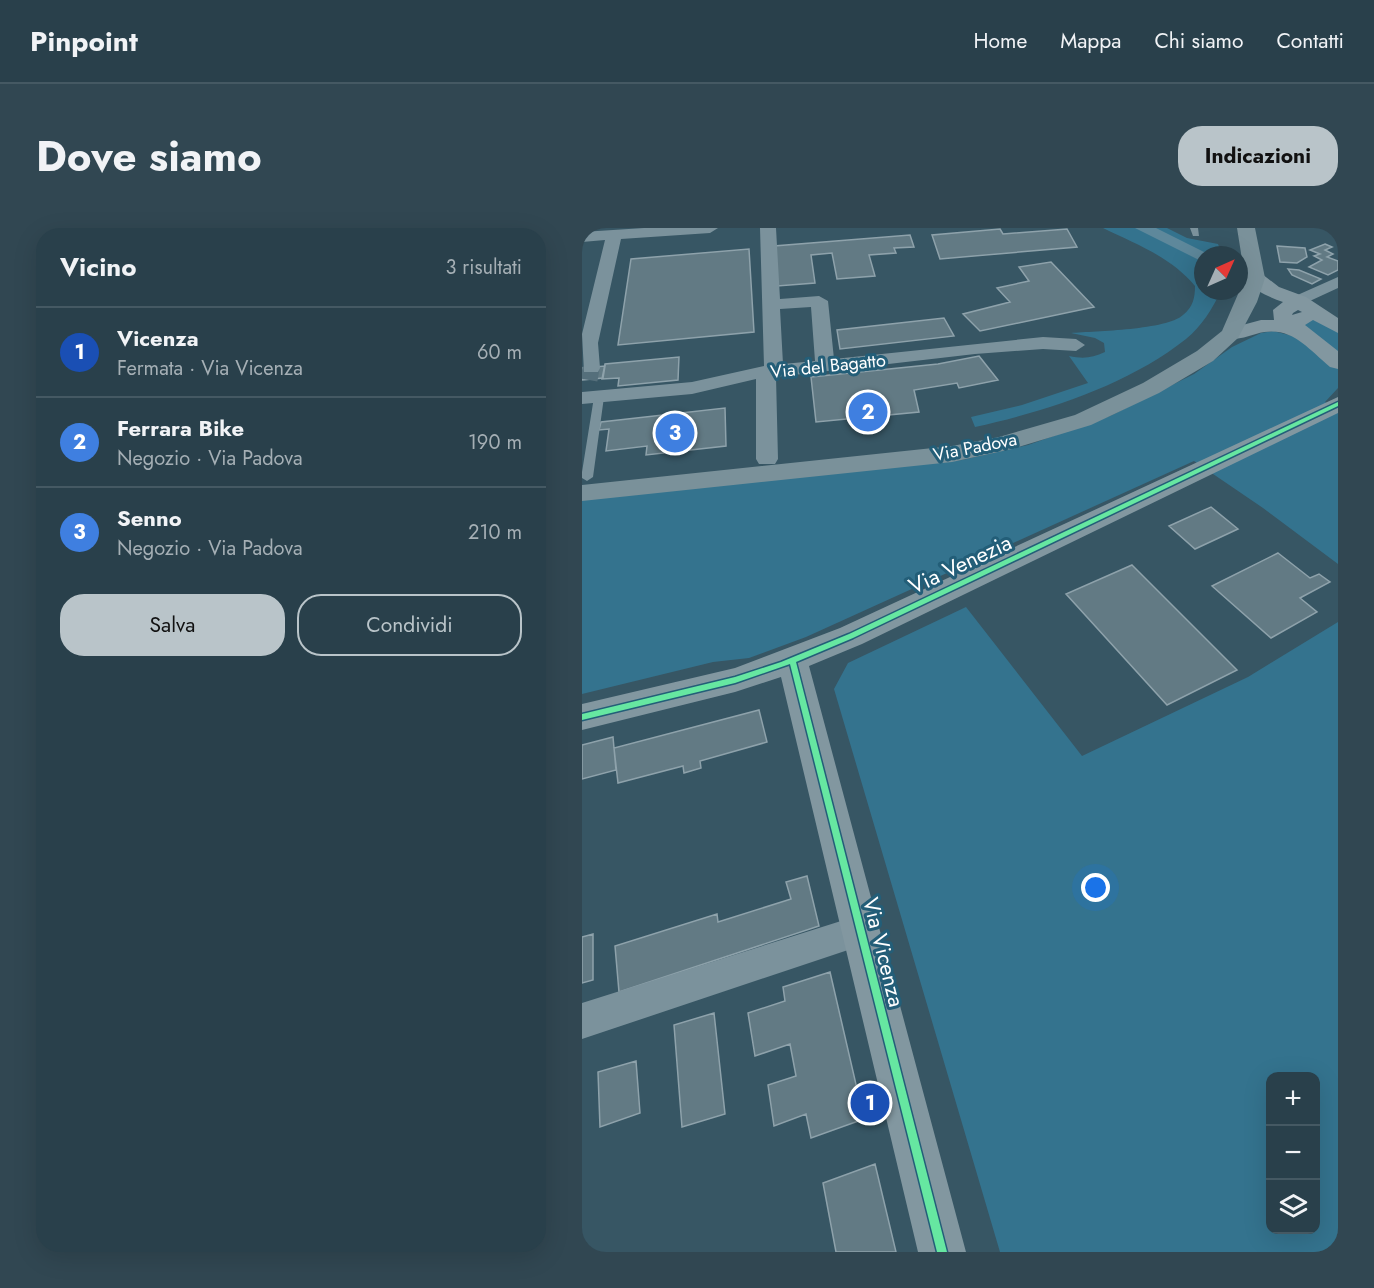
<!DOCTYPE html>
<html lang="it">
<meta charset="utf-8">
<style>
body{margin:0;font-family:Jost,sans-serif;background:#314752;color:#f1f3f6}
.controls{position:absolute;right:18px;bottom:18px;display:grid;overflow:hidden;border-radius:12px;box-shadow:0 6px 24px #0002}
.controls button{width:54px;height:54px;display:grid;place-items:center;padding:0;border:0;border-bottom:2px solid #455963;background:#29404b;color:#f1f3f6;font:30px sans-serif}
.compass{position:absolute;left:612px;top:18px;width:54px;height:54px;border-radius:50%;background:#29404b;box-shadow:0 6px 24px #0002;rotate:45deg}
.you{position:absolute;left:514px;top:660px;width:21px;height:21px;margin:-15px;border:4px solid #fff;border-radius:50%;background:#1a73e8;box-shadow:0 0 0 9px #1a73e833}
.badge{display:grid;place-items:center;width:39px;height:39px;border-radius:50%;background:#b9c4c9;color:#fff;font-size:20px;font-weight:700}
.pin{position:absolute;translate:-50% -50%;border:3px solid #fff;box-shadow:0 2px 6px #0006}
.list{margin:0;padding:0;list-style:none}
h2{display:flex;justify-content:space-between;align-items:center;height:78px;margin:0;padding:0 24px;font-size:26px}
h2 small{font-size:20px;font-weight:400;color:#a5afb5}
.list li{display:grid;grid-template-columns:39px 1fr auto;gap:18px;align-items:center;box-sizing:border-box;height:90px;padding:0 24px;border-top:2px solid #455963}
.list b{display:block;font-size:22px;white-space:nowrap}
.list p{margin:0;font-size:20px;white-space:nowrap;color:#a5afb5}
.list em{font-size:20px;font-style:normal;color:#a5afb5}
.actions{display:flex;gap:12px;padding:18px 24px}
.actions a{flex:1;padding:14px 0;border:2px solid #b9c4c9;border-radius:24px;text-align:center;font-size:21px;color:#b9c4c9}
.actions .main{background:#b9c4c9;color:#111}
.icon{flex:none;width:33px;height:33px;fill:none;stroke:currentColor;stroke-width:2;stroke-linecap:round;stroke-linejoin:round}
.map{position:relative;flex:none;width:756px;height:1024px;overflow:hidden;border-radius:24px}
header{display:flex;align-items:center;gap:36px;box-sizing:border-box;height:84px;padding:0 30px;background:#29404b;border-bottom:2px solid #455963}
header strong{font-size:28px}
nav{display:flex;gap:33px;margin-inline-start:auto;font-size:21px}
.intro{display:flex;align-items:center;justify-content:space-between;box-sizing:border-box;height:144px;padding:0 36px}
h1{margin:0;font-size:42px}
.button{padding:15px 27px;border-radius:24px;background:#b9c4c9;color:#111;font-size:21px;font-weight:700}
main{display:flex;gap:36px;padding:0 36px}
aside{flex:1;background:#29404b;border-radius:24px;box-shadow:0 6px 24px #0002}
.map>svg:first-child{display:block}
.green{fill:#34738e;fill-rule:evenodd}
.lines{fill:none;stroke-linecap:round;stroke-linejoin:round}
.canal{fill:#5e889b;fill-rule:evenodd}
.building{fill:#627a84;stroke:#8ea2ab;stroke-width:1.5}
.street-tunnel{stroke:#556f7b;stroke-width:17;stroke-dasharray:17 9;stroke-linecap:butt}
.lane{fill:#7b929c;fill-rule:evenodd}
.street{fill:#7b929c;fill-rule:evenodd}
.secondary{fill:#8297a0;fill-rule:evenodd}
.primary{fill:#7a919a;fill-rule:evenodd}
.cycleway-casing{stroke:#235e78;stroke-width:3}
.cycleway{fill:#66e7a1;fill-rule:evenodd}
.labels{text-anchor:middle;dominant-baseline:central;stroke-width:6;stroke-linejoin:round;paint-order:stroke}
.far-street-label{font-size:18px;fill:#fff;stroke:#235e78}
.street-label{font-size:22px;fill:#fff;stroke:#235e78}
</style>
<header>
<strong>Pinpoint</strong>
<nav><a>Home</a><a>Mappa</a><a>Chi siamo</a><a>Contatti</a></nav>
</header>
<div class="intro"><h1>Dove siamo</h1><a class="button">Indicazioni</a></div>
<main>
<aside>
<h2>Vicino<small>3 risultati</small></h2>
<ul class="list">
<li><span class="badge" style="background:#1a4fb4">1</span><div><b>Vicenza</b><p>Fermata · Via Vicenza</p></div><em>60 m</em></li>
<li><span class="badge" style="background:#3f7fe0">2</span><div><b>Ferrara Bike</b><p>Negozio · Via Padova</p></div><em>190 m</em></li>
<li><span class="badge" style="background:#3f7fe0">3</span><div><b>Senno</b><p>Negozio · Via Padova</p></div><em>210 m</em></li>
</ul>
<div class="actions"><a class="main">Salva</a><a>Condividi</a></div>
</aside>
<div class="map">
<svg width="756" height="1024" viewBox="0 0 756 1024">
<rect width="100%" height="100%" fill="#375664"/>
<!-- green -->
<path class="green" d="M521 0H585L605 10 636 16 640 27H621V63H639C630 81 620 98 604 111 546 157 465 183 393 199L389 189 440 177 506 155 487 128C501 131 510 130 523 124L522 115 513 110 489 105C514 103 585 102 601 87 611 79 613 70 613 58 589 29 554 16 521 0Z
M730 90 756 102V128L716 98Z
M691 103 715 109 756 138V160L743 174 752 180 756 178V336L681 280 612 233 224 409 167 430 131 434 0 466V271L380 232 446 217 528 188 612 146 650 119 679 105Z
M384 379 500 528 666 449 756 394V1024H418L252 461 266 435ZM688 848H734V1002H688Z"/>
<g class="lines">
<!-- canal -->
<path class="canal" d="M553 0H574L628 27H621V33L615 31Z"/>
</g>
<!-- building -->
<path class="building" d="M418 1 421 6 485 1 495 19 358 31 350 7Z
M328 7 332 19 312 20 314 25 287 27 293 48 255 51 250 25 229 27 233 55 195 58 192 18Z
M743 16 750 19 743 22 751 26 745 29 756 33V42L746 47 727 39 740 32 732 28 738 26 728 22Z
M695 18 723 20 725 29 715 35 698 34Z
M167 21 172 104 36 117 49 31Z
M469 34 512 79 398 103 381 86 428 74 415 60 447 53 437 39Z
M706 41 717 42 739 51 730 56 710 47Z
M362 90 372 108 258 121 255 102Z
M397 128 416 152 377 160 375 155 332 162 337 184 234 194 229 149 356 136Z
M97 129 96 152 36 158 37 150 20 151 23 136Z
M23 138 21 150 0 152V140Z
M143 180 144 218 64 227 65 218 24 223 27 201 17 202 19 194Z
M629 279 656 301 613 321 587 298Z
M696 325 728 350 737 346 748 354 718 370 735 384 689 410 630 358Z
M550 337 655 442 585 477 484 366Z
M177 482 185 514 118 533 119 540 102 545 101 538 36 555 32 520Z
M31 509 34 542 0 551V517Z
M225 648 237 698 37 764 33 718 135 686 136 694 209 671 204 654Z
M11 706V752L0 755V709Z
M248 744 282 891 229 910 224 886 192 898 186 857 214 848 208 816 173 828 166 785 203 773 201 759Z
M132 785 143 886 100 899 92 797Z
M54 833 58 885 18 899 16 844Z
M293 936 314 1024H254L241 955Z"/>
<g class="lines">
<!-- street-tunnel -->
<path class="street-tunnel" d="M7 152 9 140"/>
<!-- lane -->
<path class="lane" d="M608 0H616L617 8H611Z
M17 166 22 169 11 249 5 253 0 250V244L12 169Z"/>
<!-- street -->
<path class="street" d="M62 0H136L128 5 39 11 16 115 18 140 16 144H2L0 106 23 12 0 14V4Z
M178 0H194L198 71 237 68 246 73 252 131 461 109 494 111 503 117 494 123 461 121 393 126 194 149 196 231 193 236H177L174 231V151L110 166 0 176V164L110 154 182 138ZM229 79 233 133 201 136 198 81Z
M756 49V60L717 78 708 73 711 69Z
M278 687 290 692 295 703 290 714 0 811V775Z"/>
<!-- secondary -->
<path class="secondary" d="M673 44 680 46 697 59 724 69 756 90V105L731 92 723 97 756 123V141L748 139C724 119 708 96 674 106 663 109 653 113 642 110L639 106 642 102 679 92H692L691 82 701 74C687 69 672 63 663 50L666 46ZM716 82 720 84 710 87 711 85Z
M756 169V185L280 416 227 438 384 1024H336L199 449 153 464 0 502V476L153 440 258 400Z"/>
<!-- primary -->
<path class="primary" d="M655 0H673L683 50 675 74 656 110 631 133 577 165 509 197 430 221 370 234 0 273V257L370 218 417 209 493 187 561 155 615 123 640 103 663 50Z"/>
<defs>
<path id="cycleway" d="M756 174V178L271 410 214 434 365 1024H355L208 436 153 455 0 492V486L153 449 199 434 267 406Z"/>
</defs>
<!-- cycleway casing -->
<use href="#cycleway" class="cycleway-casing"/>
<!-- cycleway -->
<use href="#cycleway" class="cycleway"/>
</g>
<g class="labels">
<!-- far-street labels -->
<g class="far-street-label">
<text transform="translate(246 138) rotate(-6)">Via del Bagatto</text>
<text transform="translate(393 219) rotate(-11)">Via Padova</text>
</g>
<!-- street labels -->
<g class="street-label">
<text transform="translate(378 336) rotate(-25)">Via Venezia</text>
<text transform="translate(302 724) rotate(76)">Via Vicenza</text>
</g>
</g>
</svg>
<div class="controls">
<button>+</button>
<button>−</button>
<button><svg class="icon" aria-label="layers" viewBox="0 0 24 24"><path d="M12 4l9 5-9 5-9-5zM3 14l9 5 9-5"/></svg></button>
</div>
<svg class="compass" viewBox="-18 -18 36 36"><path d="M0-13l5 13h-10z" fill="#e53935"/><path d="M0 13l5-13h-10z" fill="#a5afb5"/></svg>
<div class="you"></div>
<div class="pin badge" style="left:288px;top:875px;background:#1a4fb4">1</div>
<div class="pin badge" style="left:286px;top:184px;background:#3f7fe0">2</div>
<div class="pin badge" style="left:93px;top:205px;background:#3f7fe0">3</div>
</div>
</main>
